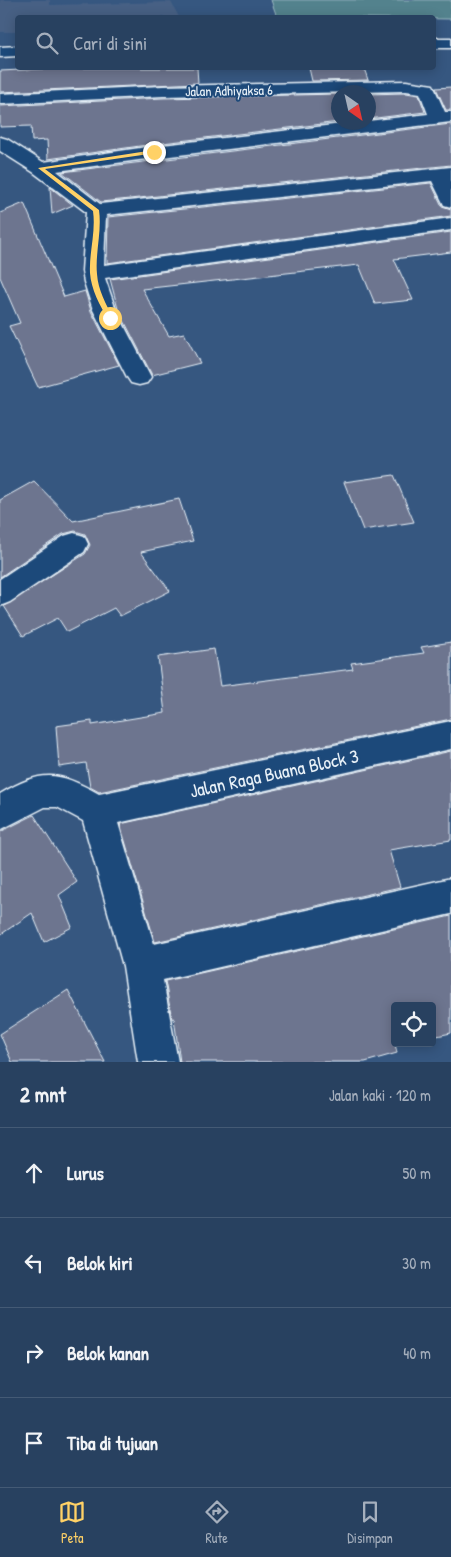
<!DOCTYPE html>
<html lang="id">
<meta charset="utf-8">
<style>
body{margin:0;font-family:"Patrick Hand",sans-serif;background:#304866;color:#f1f3f6}
.controls{position:absolute;right:15px;bottom:15px;display:grid;overflow:hidden;border-radius:5px;box-shadow:0 2px 12px #0003}
.controls button{width:45px;height:45px;display:grid;place-items:center;padding:0;border:0;border-bottom:1px solid #445a75;background:#284160;color:#f1f3f6;font:25px sans-serif}
.compass{position:absolute;left:331px;top:85px;width:45px;height:45px;border-radius:50%;background:#284160;box-shadow:0 2px 12px #0003;rotate:146deg}
.stop{position:absolute;width:15px;height:15px;margin:-11px;border:4px solid #ffd166;border-radius:50%;background:#fff}
.stop.end{background:#ffd166;border-color:#fff;box-shadow:0 1px 5px #0008}
.list{margin:0;padding:0;list-style:none}
h2{display:flex;justify-content:space-between;align-items:center;height:65px;margin:0;padding:0 20px;font-size:21px}
h2 small{font-size:16px;font-weight:400;color:#a5afbd}
.list li{display:grid;grid-template-columns:32px 1fr auto;gap:15px;align-items:center;box-sizing:border-box;height:90px;padding:0 20px;border-top:1px solid #445a75}
.list b{display:block;font-size:19px;white-space:nowrap}
.list em{font-size:16px;font-style:normal;color:#a5afbd}
.icon{flex:none;width:28px;height:28px;fill:none;stroke:currentColor;stroke-width:2;stroke-linecap:round;stroke-linejoin:round}
.map{position:relative;flex:none;width:451px;height:1062px;overflow:hidden}
.search{position:absolute;background:#284160;box-shadow:0 2px 12px #0003;left:15px;right:15px;top:15px;height:55px;display:flex;align-items:center;gap:12px;box-sizing:border-box;padding:0 18px;border-radius:5px;color:#a5afbd;font-size:19px}
.sheet{height:425px;background:#284160}
nav{display:flex;justify-content:space-around;align-items:center;box-sizing:border-box;height:70px;border-top:1px solid #445a75;background:#284160;font-size:14px;color:#a5afbd}
nav a{display:grid;justify-items:center;gap:2px}
nav .on{color:#ffd166}
.map>svg:first-child{display:block}
.built{fill:#466084}
.green{fill:#52828d;stroke:#9dbac2}
.building{fill:#6d758f;stroke:#e8f1f8}
.lines{fill:none;stroke-linecap:round;stroke-linejoin:round}
.street-casing{stroke:#e8f1f8;stroke-width:3}
.street{fill:#1f4a7a;fill-rule:evenodd}
.route{fill:#ffd166}
.labels{text-anchor:middle;dominant-baseline:central;stroke-width:4;stroke-linejoin:round;paint-order:stroke}
.far-street-label{font-size:14px;fill:#e8f1f8;stroke:#1f4a7a}
.near-street-label{font-size:19px;fill:#e8f1f8;stroke:#1f4a7a}
</style>
<div class="map">
<svg width="451" height="1062" viewBox="0 0 451 1062">
<rect width="100%" height="100%" fill="#365780"/>
<filter id="ink" filterUnits="userSpaceOnUse"><feTurbulence type="fractalNoise" baseFrequency=".02" numOctaves="2"/><feDisplacementMap in="SourceGraphic" scale="10" xChannelSelector="R" yChannelSelector="G"/><feConvolveMatrix kernelMatrix="1 2 1 2 8 2 1 2 1" color-interpolation-filters="sRGB"/></filter>
<g filter="url(#ink)">
<!-- built -->
<path class="built" d="M0 0H50V5L171 2 179 17 18 18 17 32H0Z"/>
<!-- green -->
<path class="green" d="M271 0H451V19L277 17Z"/>
<!-- building -->
<path class="building" d="M64 68H197L198 83 0 92V71Z
M309 68H364L368 80 312 81Z
M451 87V110H446L436 88Z
M406 93 419 95 425 112 368 119V94Z
M338 94 339 122 154 144 48 159 47 140 32 141 31 126 0 127V106L163 98Z
M451 124V165L101 202 62 172Z
M431 183 442 206 451 209V216L107 263 108 217Z
M50 187 73 205 52 214Z
M24 203 64 297 85 291 91 311 119 365 38 387 9 326 20 323 0 277V213Z
M451 232V252L394 259 413 300 375 304 359 265 142 289 169 336 184 333 200 363 152 375 118 309 110 279Z
M394 475 414 522 363 530 344 482Z
M34 481 73 521 179 499 193 541 141 552 170 591 120 616 114 608 67 632 58 618 23 636 4 606 85 554 90 545 85 534 75 531 63 534 0 577V500Z
M451 642V719L99 792 90 787 86 763 59 767 56 726 92 721V725L165 713 158 657 214 649 220 686 353 669 351 663 424 653 421 647Z
M451 751V840L389 850 400 887 155 942 120 824Z
M34 815 77 882 59 895 72 927 44 942 32 913 0 935V832Z
M451 916V1033L432 1037V1006H395V1043H400L395 1044 397 1053 365 1062H180L174 1018 172 1019 165 981Z
M68 990 105 1062H12L0 1034Z"/>
<g class="lines">
<defs>
<path id="street" d="M434 38H451V48H434Z
M18 46V56L0 57V47Z
M406 81 433 85 445 112H451V122L154 158 57 171 100 204 451 167V207L444 205 432 181 106 215 104 265 451 218V230L105 278 116 310 151 377 147 383 139 385 131 383 127 377 93 310 84 282 82 271 86 212 33 172 0 151V137L7 139 43 162 154 146 428 114 420 93 406 91 163 96 0 104V94L163 86Z
M74 533 84 536 88 544 84 552 10 602 0 606V579L64 536Z
M451 721V749L118 823 154 944 451 878V914L163 980 178 1062H138L123 966 83 821 57 807H45L0 830V794C42 769 58 771 99 794Z"/>
</defs>
<!-- street casing -->
<use href="#street" class="street-casing"/>
<!-- street -->
<use href="#street" class="street"/>
</g>
</g>
<!-- route -->
<path class="route" d="M154 150 156 153 45 169 99 210C102 232 95 253 97 274 98 290 106 304 113 318L108 319C100 306 91 289 90 273 89 252 96 232 93 211L38 168Z"/>
<g class="labels">
<!-- far-street labels -->
<g class="far-street-label">
<text transform="translate(229 90) rotate(-1)">Jalan Adhiyaksa 6</text>
</g>
<!-- near-street labels -->
<g class="near-street-label">
<text transform="translate(274 773) rotate(-12)">Jalan Raga Buana Block 3</text>
</g>
</g>
</svg>
<div class="controls">
<button><svg class="icon" aria-label="locate" viewBox="0 0 24 24"><circle cx="12" cy="12" r="6"/><path d="M12 2v4M12 18v4M2 12h4M18 12h4"/></svg></button>
</div>
<svg class="compass" viewBox="-18 -18 36 36"><path d="M0-13l5 13h-10z" fill="#e53935"/><path d="M0 13l5-13h-10z" fill="#a5afbd"/></svg>
<div class="stop" style="left:110px;top:318px"></div>
<div class="stop end" style="left:154px;top:152px"></div>
<div class="search"><svg class="icon" aria-label="search" viewBox="0 0 24 24"><circle cx="10" cy="10" r="6"/><path d="M15 15l6 6"/></svg>Cari di sini</div>
</div>
<section class="sheet">
<h2>2 mnt<small>Jalan kaki · 120 m</small></h2>
<ul class="list">
<li><svg class="icon" aria-label="ahead" viewBox="0 0 24 24"><path d="M12 20V5M6 11l6-6 6 6"/></svg><div><b>Lurus</b></div><em>50 m</em></li>
<li><svg class="icon" aria-label="left" viewBox="0 0 24 24"><path d="M17 20v-9H6M10 6l-5 5 5 5"/></svg><div><b>Belok kiri</b></div><em>30 m</em></li>
<li><svg class="icon" aria-label="right" viewBox="0 0 24 24"><path d="M7 20v-9h11M14 6l5 5-5 5"/></svg><div><b>Belok kanan</b></div><em>40 m</em></li>
<li><svg class="icon" aria-label="arrive" viewBox="0 0 24 24"><path d="M6 21V4h12l-3 4 3 4H6"/></svg><div><b>Tiba di tujuan</b></div></li>
</ul>
</section>
<nav>
<a class="on"><svg class="icon" aria-label="map" viewBox="0 0 24 24"><path d="M3 6l6-2 6 2 6-2v14l-6 2-6-2-6 2zM9 4v14M15 6v14"/></svg>Peta</a>
<a><svg class="icon" aria-label="directions" viewBox="0 0 24 24"><path d="M12 3l9 9-9 9-9-9zM9 14v-3h6M13 9l2 2-2 2"/></svg>Rute</a>
<a><svg class="icon" aria-label="saved" viewBox="0 0 24 24"><path d="M7 4h10v16l-5-4-5 4z"/></svg>Disimpan</a>
</nav>
